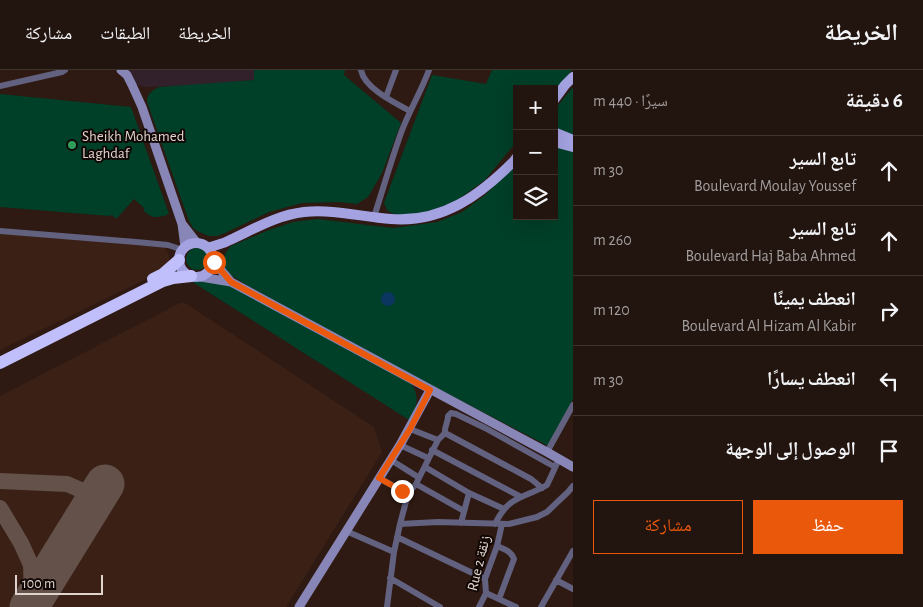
<!DOCTYPE html>
<html lang="ar">
<meta charset="utf-8">
<style>
body{margin:0;font-family:"Alegreya Sans","Noto Naskh Arabic",sans-serif;background:#2e211c;color:#f1f3f6;direction:rtl}
.controls{position:absolute;right:15px;top:15px;display:grid;overflow:hidden;border-radius:0px;box-shadow:0 5px 20px #0002}
.controls button{width:45px;height:45px;display:grid;place-items:center;padding:0;border:0;border-bottom:1px solid #3f332e;background:#22140e;color:#f1f3f6;font:25px sans-serif}
.scale{position:absolute;left:15px;bottom:12px;width:88px;box-sizing:border-box;padding-left:5px;border:2px solid #e0d3cd;border-top:0;font-size:14px;line-height:18px;white-space:nowrap;color:#e0d3cd;-webkit-text-stroke:4px #100705;paint-order:stroke}
.stop{position:absolute;width:15px;height:15px;margin:-11px;border:4px solid #ea580c;border-radius:50%;background:#fff}
.stop.end{background:#ea580c;border-color:#fff;box-shadow:0 1px 5px #0008}
.list{margin:0;padding:0;list-style:none}
h2{display:flex;justify-content:space-between;align-items:center;height:65px;margin:0;padding:0 20px;font-size:21px}
h2 small{font-size:16px;font-weight:400;color:#a29e9e}
.list li{display:grid;grid-template-columns:32px 1fr auto;gap:15px;align-items:center;box-sizing:border-box;height:70px;padding:0 20px;border-top:1px solid #3f332e}
.list b{display:block;font-size:19px;white-space:nowrap}
.list p{margin:0;font-size:16px;white-space:nowrap;color:#a29e9e}
.list em{font-size:16px;font-style:normal;color:#a29e9e}
.actions{display:flex;gap:10px;padding:15px 20px}
.actions a{flex:1;padding:11px 0;border:1px solid #ea580c;border-radius:0px;text-align:center;font-size:18px;color:#ea580c}
.actions .main{background:#ea580c;color:#fff}
.icon{flex:none;width:28px;height:28px;fill:none;stroke:currentColor;stroke-width:2;stroke-linecap:round;stroke-linejoin:round}
.map{position:relative;flex:none;width:573px;height:537px;overflow:hidden;direction:ltr}
header{display:flex;align-items:center;gap:30px;box-sizing:border-box;height:70px;padding:0 25px;background:#22140e;border-bottom:1px solid #3f332e}
header strong{font-size:24px}
nav{display:flex;gap:28px;margin-inline-start:auto;font-size:18px}
main{display:flex}
aside{flex:1;background:#22140e}
.map>svg:first-child{display:block}
.built{fill:#3a2015}
.education{fill:#32212a}
.green{fill:#003f28}
.water{fill:#0b3660}
.lines{fill:none;stroke-linecap:round;stroke-linejoin:round}
.taxiway{stroke:#63514a;stroke-width:16}
.runway{stroke:#63514a;stroke-width:39}
.street{stroke:#626180;stroke-width:6}
.secondary{stroke:#8885b7;stroke-width:9}
.primary{stroke:#a5a2e2;stroke-width:10}
.highway{stroke:#c1befc;stroke-width:12}
.route{stroke:#ea580c;stroke-width:6}
.leisure-dot{fill:#2e9e5b;stroke:#100705;stroke-width:2}
.labels{text-anchor:middle;dominant-baseline:central;stroke-width:4;stroke-linejoin:round;paint-order:stroke}
.poi-label{font-size:15px;fill:#e0d3cd;stroke:#100705;text-anchor:start}
.street-label{font-size:15px;fill:#e0d3cd;stroke:#100705}
</style>
<header>
<strong>الخريطة</strong>
<nav><a>الخريطة</a><a>الطبقات</a><a>مشاركة</a></nav>
</header>
<main>
<aside>
<h2>6 دقيقة<small>سيرًا · 440 m</small></h2>
<ul class="list">
<li><svg class="icon" aria-label="ahead" viewBox="0 0 24 24"><path d="M12 20V5M6 11l6-6 6 6"/></svg><div><b>تابع السير</b><p>Boulevard Moulay Youssef</p></div><em>30 m</em></li>
<li><svg class="icon" aria-label="ahead" viewBox="0 0 24 24"><path d="M12 20V5M6 11l6-6 6 6"/></svg><div><b>تابع السير</b><p>Boulevard Haj Baba Ahmed</p></div><em>260 m</em></li>
<li><svg class="icon" aria-label="right" viewBox="0 0 24 24"><path d="M7 20v-9h11M14 6l5 5-5 5"/></svg><div><b>انعطف يمينًا</b><p>Boulevard Al Hizam Al Kabir</p></div><em>120 m</em></li>
<li><svg class="icon" aria-label="left" viewBox="0 0 24 24"><path d="M17 20v-9H6M10 6l-5 5 5 5"/></svg><div><b>انعطف يسارًا</b></div><em>30 m</em></li>
<li><svg class="icon" aria-label="arrive" viewBox="0 0 24 24"><path d="M6 21V4h12l-3 4 3 4H6"/></svg><div><b>الوصول إلى الوجهة</b></div></li>
</ul>
<div class="actions"><a class="main">حفظ</a><a>مشاركة</a></div>
</aside>
<div class="map">
<svg width="573" height="537" viewBox="0 0 573 537">
<rect width="100%" height="100%" fill="#2e1a12"/>
<!-- built -->
<path class="built" d="M0 163 162 177 166 179 169 186V191L167 199 0 280Z
M180 233H185L374 357 382 382 286 537H0V326Z"/>
<!-- education -->
<path class="education" d="M125 0H254L255 10 187 16 145 17 136 15Z"/>
<!-- green -->
<path class="green" d="M254 0H345L344 5 401 53 382 103 368 127 357 134 340 132 302 133 269 142 225 163 217 166H209L197 161 193 158 189 151 147 32C147 23 152 21 159 17L254 10Z
M492 0H572L554 23V19H517V71L485 110 459 129 444 136 426 142 400 145 391 143 387 140 384 133 432 5 486 14Z
M573 17V67L557 59C554 52 554 47 555 39Z
M0 24 131 37 169 144C159 148 152 149 144 141V138L134 129 117 148H115L112 145 109 146 0 137Z
M554 77H559L573 81V329L548 376 414 306 248 216 228 203 224 196V188L226 182 231 176 269 160 293 152 318 149 393 158 437 152 462 142 485 125 517 93V146H554Z
M186 189a11 11 0 1 1 22 0a11 11 0 1 1-22 0Z
M186 208 225 213 410 312C420 326 418 335 409 350Z"/>
<!-- water -->
<path class="water" d="M381 229a7 7 0 1 1 14 0a7 7 0 1 1-14 0Z"/>
<g class="lines">
<!-- taxiway -->
<path class="taxiway" d="M0 411 67 414 97 427
M0 438 21 473 31 495 32 525 27 537"/>
<!-- runway -->
<path class="runway" d="M29 537 105 414"/>
<!-- street -->
<path class="street" d="M361 0C364 18 395 33 410 41
M0 16 62 2 65 0
M386 27 396 0
M374 147C383 119 391 91 401 63 409 41 421 22 429 0
M0 161 136 172 168 175 183 180
M410 359 438 370
M445 363 531 409 542 418
M400 375 428 388
M432 380 521 427
M547 382 573 335
M391 390 418 407
M425 397 469 423 504 439
M379 408 408 424 400 454
M416 414 464 441
M408 424 416 414 438 370 445 363C444 357 448 353 448 346L451 343 456 344 485 358 555 397
M461 453 469 423
M495 454C509 425 523 429 547 415L559 389
M346 461 394 482
M397 467 485 509
M497 476C504 479 511 481 514 489L499 529
M390 508 440 537
M556 510 573 519
M486 523 516 537
M387 537 394 482 400 454 438 452 509 454 537 447 547 442 568 422 573 416
M479 537 486 523 485 509 497 476 502 454
M541 537 573 481"/>
<!-- secondary -->
<path class="secondary" d="M121 0 127 5 132 15 142 37 182 154 185 177
M183 155 197 173
M214 192 231 212
M201 207 231 212 547 382 573 397
M299 537 400 375 430 320"/>
<!-- primary -->
<path class="primary" d="M554 30 565 15 573 7
M554 62 573 70
M554 72 573 77
M179 190a17 17 0 1 1 34 0a17 17 0 1 1-34 0Z
M208 178C215 175 223 174 230 170 254 159 277 145 304 142 334 139 362 147 391 149 443 153 480 125 514 91L517 87"/>
<!-- highway -->
<path class="highway" d="M153 209 163 204 179 190
M0 293 163 211 173 208 191 206"/>
</g>
<g class="lines">
<!-- route -->
<path class="route" d="M214 192 231 212 430 320 410 359 379 408 402 421"/>
</g>
<!-- markers -->
<circle class="leisure-dot" cx="72" cy="75" r="5"/>
<g class="labels">
<!-- poi labels -->
<g class="poi-label">
<text x="82" y="66">Sheikh Mohamed<tspan x="82" dy="17">Laghdaf</tspan></text>
</g>
<!-- street labels -->
<g class="street-label">
<text transform="translate(479 493) rotate(-76)">Rue 2 زنقة</text>
</g>
</g>
</svg>
<div class="controls">
<button>+</button>
<button>−</button>
<button><svg class="icon" aria-label="layers" viewBox="0 0 24 24"><path d="M12 4l9 5-9 5-9-5zM3 14l9 5 9-5"/></svg></button>
</div>
<div class="scale">100 m</div>
<div class="stop" style="left:214px;top:192px"></div>
<div class="stop end" style="left:402px;top:421px"></div>
</div>
</main>
